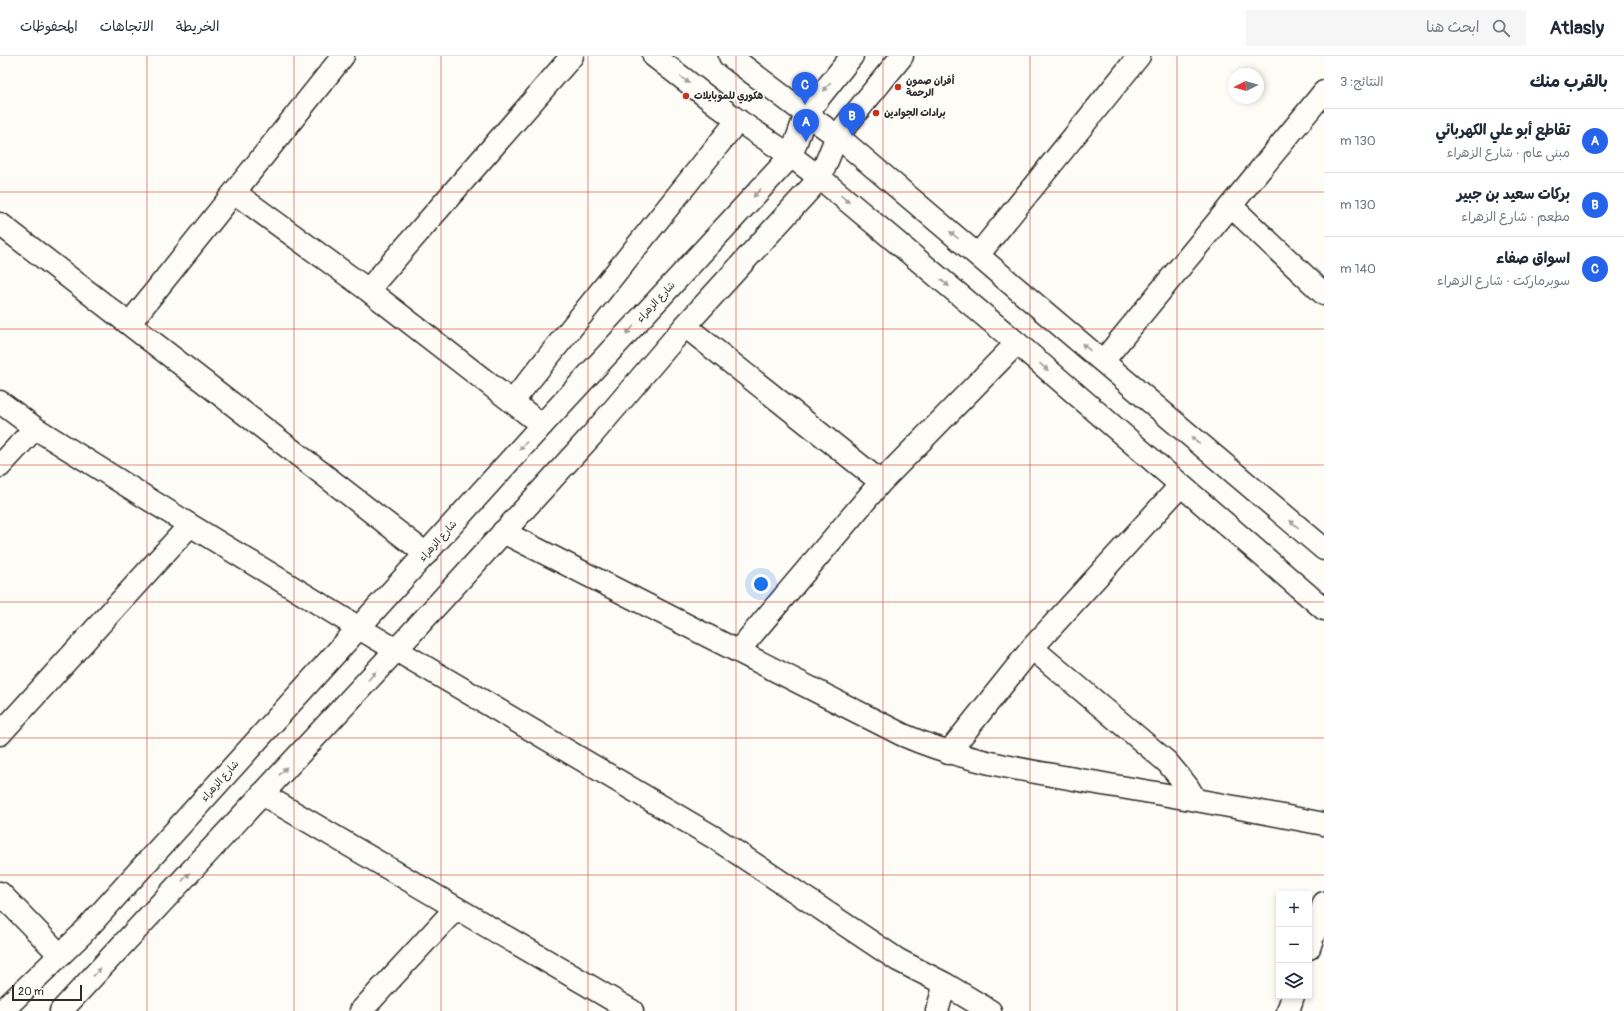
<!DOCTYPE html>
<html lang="ar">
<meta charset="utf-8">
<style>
body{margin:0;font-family:Pangolin,"Playpen Sans Arabic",sans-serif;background:#f6f6f7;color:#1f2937;direction:rtl}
.controls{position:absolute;right:12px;bottom:12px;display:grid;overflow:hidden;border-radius:0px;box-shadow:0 2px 6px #0003}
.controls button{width:36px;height:36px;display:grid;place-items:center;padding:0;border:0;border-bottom:1px solid #e0e1e3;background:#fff;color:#1f2937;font:20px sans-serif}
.compass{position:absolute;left:1228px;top:12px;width:36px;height:36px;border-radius:50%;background:#fff;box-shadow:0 2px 6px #0003;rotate:264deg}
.scale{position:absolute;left:12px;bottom:10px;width:70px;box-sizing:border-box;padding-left:4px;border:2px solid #2b2b2b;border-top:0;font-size:11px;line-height:14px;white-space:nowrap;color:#2b2b2b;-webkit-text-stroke:3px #fdfcf7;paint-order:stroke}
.you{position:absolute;left:761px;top:528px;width:14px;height:14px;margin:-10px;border:3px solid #fff;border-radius:50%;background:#1a73e8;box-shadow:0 0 0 6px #1a73e833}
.badge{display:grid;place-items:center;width:26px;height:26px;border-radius:50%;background:#2563eb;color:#fff;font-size:13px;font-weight:700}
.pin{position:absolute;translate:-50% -33px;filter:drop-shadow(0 1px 2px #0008)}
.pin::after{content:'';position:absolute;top:21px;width:14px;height:12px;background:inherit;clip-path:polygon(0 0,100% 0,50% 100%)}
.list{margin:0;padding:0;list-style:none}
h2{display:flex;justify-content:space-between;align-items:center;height:52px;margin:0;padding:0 16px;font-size:17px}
h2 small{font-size:13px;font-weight:400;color:#747a83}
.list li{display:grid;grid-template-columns:26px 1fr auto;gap:12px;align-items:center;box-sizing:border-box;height:64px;padding:0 16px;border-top:1px solid #e0e1e3}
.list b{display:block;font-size:15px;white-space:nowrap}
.list p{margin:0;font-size:13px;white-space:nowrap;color:#747a83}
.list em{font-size:13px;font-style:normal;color:#747a83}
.icon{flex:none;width:22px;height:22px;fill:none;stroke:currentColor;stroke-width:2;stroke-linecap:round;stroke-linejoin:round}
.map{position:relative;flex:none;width:1324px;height:955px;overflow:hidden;direction:ltr}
header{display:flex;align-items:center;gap:24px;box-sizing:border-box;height:56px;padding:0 20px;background:#fff;border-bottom:1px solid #e0e1e3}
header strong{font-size:19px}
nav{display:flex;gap:22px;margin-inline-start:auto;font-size:14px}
.search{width:280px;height:36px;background:#f6f6f7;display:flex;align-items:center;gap:10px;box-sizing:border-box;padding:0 14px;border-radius:0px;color:#747a83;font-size:15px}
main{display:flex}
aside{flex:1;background:#fff}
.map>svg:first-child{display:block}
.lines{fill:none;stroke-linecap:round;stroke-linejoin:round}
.minor-casing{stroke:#2b2b2b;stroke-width:25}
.major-casing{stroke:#2b2b2b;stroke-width:25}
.minor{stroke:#fdfcf7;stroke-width:22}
.major{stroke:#fdfcf7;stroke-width:22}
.oneway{fill:#9e9e9b}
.grid{fill:none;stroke:#c8321e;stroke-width:1;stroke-opacity:0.55}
.poi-dot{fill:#c8321e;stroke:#fdfcf7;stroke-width:1.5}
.labels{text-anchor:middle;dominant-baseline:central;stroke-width:3.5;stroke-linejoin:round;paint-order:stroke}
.poi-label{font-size:10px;font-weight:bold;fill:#2b2b2b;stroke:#fdfcf7;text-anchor:start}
.street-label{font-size:10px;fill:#2b2b2b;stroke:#fdfcf7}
</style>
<header>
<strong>Atlasly</strong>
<div class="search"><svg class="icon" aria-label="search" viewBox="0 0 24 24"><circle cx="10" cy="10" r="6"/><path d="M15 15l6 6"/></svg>ابحث هنا</div>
<nav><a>الخريطة</a><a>الاتجاهات</a><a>المحفوظات</a></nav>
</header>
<main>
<aside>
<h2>بالقرب منك<small>النتائج: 3</small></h2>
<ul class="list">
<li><span class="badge">A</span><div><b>تقاطع أبو علي الكهربائي</b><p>مبنى عام · شارع الزهراء</p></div><em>130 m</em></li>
<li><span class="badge">B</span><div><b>بركات سعيد بن جبير</b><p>مطعم · شارع الزهراء</p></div><em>130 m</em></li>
<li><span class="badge">C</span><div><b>اسواق صفاء</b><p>سوبرماركت · شارع الزهراء</p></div><em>140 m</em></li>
</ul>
</aside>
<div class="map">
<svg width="1324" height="955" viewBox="0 0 1324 955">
<rect width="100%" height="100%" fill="#fdfcf7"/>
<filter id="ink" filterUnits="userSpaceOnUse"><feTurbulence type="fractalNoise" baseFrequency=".025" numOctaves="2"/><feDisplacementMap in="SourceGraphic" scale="8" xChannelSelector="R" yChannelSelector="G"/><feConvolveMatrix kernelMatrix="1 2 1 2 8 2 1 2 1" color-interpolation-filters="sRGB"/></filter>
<g filter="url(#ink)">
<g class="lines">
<defs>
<path id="minor" d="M654 0 733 61 791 100 820 122 1017 287 1324 553
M730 0 806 58 837 80 1324 493
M235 137 368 234 542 369
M1231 150 1324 238
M0 168 426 498
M978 199 1139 0
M368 234 572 0
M129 268 343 0
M685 270 881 426
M1103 305 1324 36
M0 346 35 372 190 469 359 572 715 782 898 904 945 928 990 955
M512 346 738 64
M0 410 35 372
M503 476 903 679C970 708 1037 716 1109 729 1181 741 1252 754 1324 768
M1032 592 1167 706 1187 730 1195 743
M738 595 881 426 1017 287
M0 678 190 469
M948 697 1032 592 1181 429
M262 738 632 955
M0 837 60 899
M1309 892 1324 847
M361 955 456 852
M937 955 945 928
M1288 955 1293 940"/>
<path id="major" d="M2 955 81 879 542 369 791 100 806 58 852 0
M61 955 396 594 592 379 685 270 820 122 837 80 902 0"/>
</defs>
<!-- minor casing -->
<use href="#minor" class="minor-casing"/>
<!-- major casing -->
<use href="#major" class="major-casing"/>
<!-- minor -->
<use href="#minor" class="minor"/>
<!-- major -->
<use href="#major" class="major"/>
</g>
<!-- one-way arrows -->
<defs><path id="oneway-solid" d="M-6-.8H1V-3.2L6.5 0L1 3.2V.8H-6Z"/></defs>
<g class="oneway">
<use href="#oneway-solid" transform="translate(685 24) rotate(37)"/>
<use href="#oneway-solid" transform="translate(827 31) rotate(128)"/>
<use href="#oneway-solid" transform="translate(757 137) rotate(133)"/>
<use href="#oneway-solid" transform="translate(845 143) rotate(40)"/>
<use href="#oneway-solid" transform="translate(954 179) rotate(-140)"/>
<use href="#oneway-solid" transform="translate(945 227) rotate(40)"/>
<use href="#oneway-solid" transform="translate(630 274) rotate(133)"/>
<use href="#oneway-solid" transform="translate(1086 291) rotate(-140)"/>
<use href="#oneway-solid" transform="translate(1044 311) rotate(41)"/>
<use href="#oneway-solid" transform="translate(1195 384) rotate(-140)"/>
<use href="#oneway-solid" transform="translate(523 390) rotate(132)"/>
<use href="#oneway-solid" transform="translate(1294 468) rotate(-140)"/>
<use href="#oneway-solid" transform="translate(372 620) rotate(-47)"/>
<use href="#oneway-solid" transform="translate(283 715) rotate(-47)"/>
<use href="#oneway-solid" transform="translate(186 821) rotate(-47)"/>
<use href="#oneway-solid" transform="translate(97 916) rotate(-47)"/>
</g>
</g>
<!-- grid -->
<path class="grid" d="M147 0V955M294 0V955M441 0V955M588 0V955M736 0V955M883 0V955M1030 0V955M1177 0V955M0 136H1324M0 273H1324M0 409H1324M0 546H1324M0 682H1324M0 819H1324"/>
<!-- markers -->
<g class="poi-dot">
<circle cx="898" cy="31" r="4"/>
<circle cx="686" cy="40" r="4"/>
<circle cx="876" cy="57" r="4"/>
</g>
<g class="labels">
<!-- poi labels -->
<g class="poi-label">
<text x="906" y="25">أفران صمون<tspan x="906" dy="12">الرحمة</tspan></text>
<text x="694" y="40">هكوري للموبايلات</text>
<text x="884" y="57">برادات الجوادين</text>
</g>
<!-- street labels -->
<g class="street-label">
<text transform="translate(656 246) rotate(-47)">شارع الزهراء</text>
<text transform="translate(438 485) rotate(-48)">شارع الزهراء</text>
<text transform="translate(220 725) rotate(-48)">شارع الزهراء</text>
</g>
</g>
</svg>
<div class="controls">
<button>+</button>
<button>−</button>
<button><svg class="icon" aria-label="layers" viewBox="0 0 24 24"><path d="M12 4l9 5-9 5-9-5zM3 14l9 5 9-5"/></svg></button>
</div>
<svg class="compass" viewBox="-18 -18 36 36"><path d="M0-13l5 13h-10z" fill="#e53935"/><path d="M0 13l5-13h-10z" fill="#747a83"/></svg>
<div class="scale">20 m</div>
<div class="you"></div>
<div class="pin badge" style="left:806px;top:86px">A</div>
<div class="pin badge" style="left:852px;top:80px">B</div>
<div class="pin badge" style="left:805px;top:49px">C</div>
</div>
</main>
